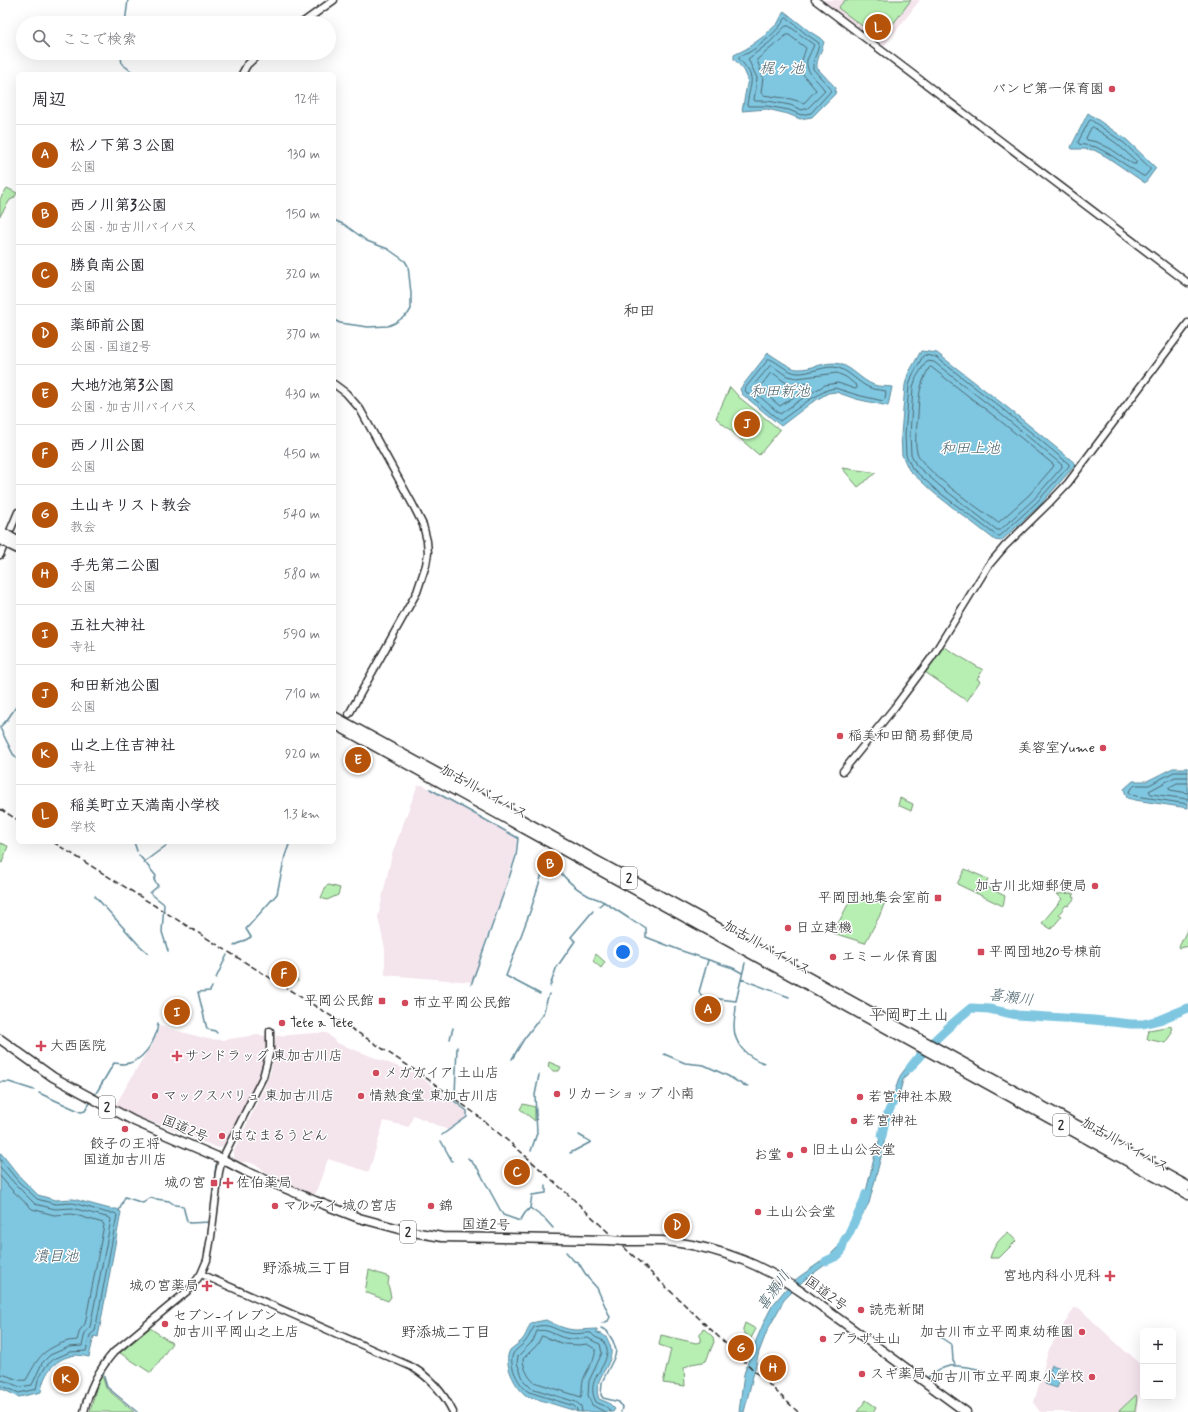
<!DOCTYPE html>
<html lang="ja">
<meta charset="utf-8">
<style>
body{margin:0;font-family:Mynerve,"Klee One",sans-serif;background:#f2f2f3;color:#2b2b33}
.controls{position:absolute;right:12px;bottom:12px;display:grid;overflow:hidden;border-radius:6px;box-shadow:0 4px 16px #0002}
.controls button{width:36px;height:36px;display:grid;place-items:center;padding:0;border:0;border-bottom:1px solid #e1e1e2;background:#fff;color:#2b2b33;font:20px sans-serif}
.you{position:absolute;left:623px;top:952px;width:14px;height:14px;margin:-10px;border:3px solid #fff;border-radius:50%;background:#1a73e8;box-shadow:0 0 0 6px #1a73e833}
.badge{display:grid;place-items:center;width:26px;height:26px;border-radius:50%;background:#b45309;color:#fff;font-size:13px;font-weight:700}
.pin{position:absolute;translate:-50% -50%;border:2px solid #fff;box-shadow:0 1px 4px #0006}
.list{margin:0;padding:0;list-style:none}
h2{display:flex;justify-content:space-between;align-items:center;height:52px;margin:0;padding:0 16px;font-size:17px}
h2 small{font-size:13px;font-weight:400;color:#7c7c81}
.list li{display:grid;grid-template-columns:26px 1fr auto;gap:12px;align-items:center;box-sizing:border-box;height:60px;padding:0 16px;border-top:1px solid #e1e1e2}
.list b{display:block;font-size:15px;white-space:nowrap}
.list p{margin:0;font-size:13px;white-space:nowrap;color:#7c7c81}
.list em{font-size:13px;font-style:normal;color:#7c7c81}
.icon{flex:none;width:22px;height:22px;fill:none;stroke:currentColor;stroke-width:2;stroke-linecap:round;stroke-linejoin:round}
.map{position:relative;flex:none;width:1188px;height:1412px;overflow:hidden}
.search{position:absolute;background:#fff;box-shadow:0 4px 16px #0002;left:16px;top:16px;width:320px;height:44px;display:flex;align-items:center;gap:10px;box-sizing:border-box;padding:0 14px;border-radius:22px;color:#7c7c81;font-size:15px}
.panel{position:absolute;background:#fff;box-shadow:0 4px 16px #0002;left:16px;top:72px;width:320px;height:772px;border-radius:6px}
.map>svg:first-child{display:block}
.built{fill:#f4e4ec}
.green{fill:#b7efb3;stroke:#718d6f}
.water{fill:#7fc6e0;stroke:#5d8898}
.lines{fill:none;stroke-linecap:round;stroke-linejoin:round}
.shore{stroke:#4d6973;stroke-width:1}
.stream{stroke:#5d8898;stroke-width:1.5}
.river{stroke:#7fc6e0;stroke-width:9}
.secondary-casing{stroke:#2b2b2b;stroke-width:9}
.highway-casing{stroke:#2b2b2b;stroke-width:11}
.secondary{stroke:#fff;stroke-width:6}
.highway{stroke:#fff;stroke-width:8}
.rail{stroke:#2b2b2b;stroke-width:1.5;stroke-dasharray:6 3;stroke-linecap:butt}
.highway-bridge-casing{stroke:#2b2b2b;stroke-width:11;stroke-linecap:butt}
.highway-bridge{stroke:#fff;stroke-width:8}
.poi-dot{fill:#d1495b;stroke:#fff;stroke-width:1.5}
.labels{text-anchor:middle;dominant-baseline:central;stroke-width:3;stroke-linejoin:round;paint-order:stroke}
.shield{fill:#fff;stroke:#6b6b6b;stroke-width:1}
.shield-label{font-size:13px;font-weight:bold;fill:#2b2b2b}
.poi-label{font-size:14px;fill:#2b2b2b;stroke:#fff;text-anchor:start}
.street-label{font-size:14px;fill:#2b2b2b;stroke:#fff}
.water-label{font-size:15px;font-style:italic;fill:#48616a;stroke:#fff}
.neighbourhood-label{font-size:15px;fill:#2b2b2b;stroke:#fff}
.quarter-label{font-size:16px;fill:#2b2b2b;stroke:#fff}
</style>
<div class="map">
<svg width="1188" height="1412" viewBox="0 0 1188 1412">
<rect width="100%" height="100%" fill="#fff"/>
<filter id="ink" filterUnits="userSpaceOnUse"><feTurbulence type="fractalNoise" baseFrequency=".025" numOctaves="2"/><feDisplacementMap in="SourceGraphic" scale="8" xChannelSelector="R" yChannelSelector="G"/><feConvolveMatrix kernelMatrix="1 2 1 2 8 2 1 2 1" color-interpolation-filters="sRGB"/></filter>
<g filter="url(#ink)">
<!-- built -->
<path class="built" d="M821 0H920L884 46Z
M419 785H423L517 838 514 858 499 904 488 933 472 982 385 975V949L378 917 392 854 417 787Z
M159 1026 208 1039 222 1040 257 1035 267 1036 265 1053 258 1079 224 1146 218 1148 165 1126 142 1119 115 1106 147 1051 151 1048 159 1029Z
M316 1033H327L337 1043 417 1074 466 1112V1117L448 1130 413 1115 409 1127 384 1121 369 1172 328 1159 314 1197 266 1173 260 1167 249 1162H242L235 1159 233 1153 263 1091 271 1071 276 1036Z
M1074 1308H1079L1127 1353 1130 1354 1143 1368V1388L1138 1400 1137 1412H1040L1035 1405 1034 1402 1038 1388 1049 1349Z"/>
<!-- green -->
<path class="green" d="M845 0H911L881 40 838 8Z
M7 188 17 193 14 198 10 200 0 216V199Z
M730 387 740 398 780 430 759 455 716 418Z
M842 468 872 472 876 473 858 487Z
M944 647 983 670 977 679 980 681 967 701 925 672Z
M359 751 367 755 361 764 365 766 363 770 352 763Z
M900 798 913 804 911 811 898 805Z
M0 843 8 846 2 863 0 862Z
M550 856 552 858 556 867 551 873 545 866Z
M965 869 988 879 985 886 1005 896 1003 906 957 884Z
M329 885 340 888 338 895 327 900 321 898 326 886Z
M1073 893 1074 899 1068 906 1066 905 1059 914 1062 916 1051 929 1042 923 1062 899 1057 894Z
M853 895 885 902 879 917 865 943 833 933Z
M1188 928V946L1180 948 1179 947Z
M596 954 605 962 601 968 593 961Z
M277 966 291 975 295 973 298 981 293 983 274 971Z
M711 1001 713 1002 710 1016 704 1015 706 1003H711Z
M1171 1026 1172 1033 1165 1043 1147 1039 1149 1030Z
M549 1062 561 1067 559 1071H553L548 1067Z
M523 1104 535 1107V1121L520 1109Z
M520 1161 527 1167 513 1182 506 1176Z
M673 1215 688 1224 679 1236 672 1229 666 1228Z
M1008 1232 1016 1241 999 1258H990C993 1247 999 1239 1008 1232Z
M369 1270 389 1277 388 1284 391 1297 388 1301 365 1292Z
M745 1323 756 1329 750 1340 746 1336 747 1335 743 1332V1329Z
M150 1328 172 1343 151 1373 120 1353Z
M703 1328 713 1337 714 1342 706 1361 703 1362 691 1364 684 1368 685 1386 663 1383 671 1349 659 1345 661 1335 696 1343 700 1342V1334Z
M769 1356 776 1360 775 1362 780 1366 772 1377 766 1371 770 1364 766 1360Z
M101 1377 103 1378 106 1388 134 1412H90L97 1385Z
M1136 1395C1138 1400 1135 1406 1135 1412H1118Z
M866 1400 876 1407 873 1412H857Z"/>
<!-- water -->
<path class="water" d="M784 11 809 31 820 38 824 42C822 51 816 59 817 68L836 88 835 94 812 117 800 119 788 114 767 109 742 111 748 79 744 70 734 59V55L746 49 764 36 778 23Z
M1088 113 1127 140 1156 168 1145 183 1107 157 1094 150 1083 149H1072L1071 147Z
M921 351 937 353 1008 408 1076 464 1040 505 1001 541 995 540 934 493 909 470 902 455 901 435 905 385 908 374Z
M768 353C775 357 791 369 797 369 811 370 827 360 840 364 853 368 861 380 874 385 879 387 886 386 892 387L888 406 856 399 836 392 828 393 811 403 781 426 742 394 740 389Z
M1173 768H1188V808L1135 800 1127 798 1124 789 1133 781H1147Z
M914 1057 919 1059 903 1080 899 1095 888 1122 882 1153 869 1203 850 1237 842 1245 837 1256 803 1281 784 1300 767 1331 759 1352 744 1412H739L744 1374 752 1350 764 1322 772 1306 785 1290 799 1277 829 1256 844 1241 848 1235 863 1204 876 1150 891 1105 894 1093 900 1076Z
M0 1152 21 1178 38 1195 55 1200 73 1199 110 1209H117L121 1212 98 1337 94 1336 89 1357C84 1356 76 1354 71 1356 53 1360 43 1375 41 1392L19 1397 0 1388Z
M546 1320C556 1325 566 1330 577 1330 584 1330 590 1329 597 1329V1333L602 1334 607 1338C609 1343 612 1348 611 1354 609 1370 592 1380 599 1399L609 1403 615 1409 613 1412H579L527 1396C516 1389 502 1363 510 1350 513 1347 517 1345 520 1342 526 1337 527 1330 531 1323Z
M1052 1365 1064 1369 1057 1388 1045 1384Z"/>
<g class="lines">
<!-- shore -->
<path class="shore" d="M787 18 806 34 819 43C819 52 812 58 813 69L831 89 830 92 811 113 801 115 789 110 767 106H749L747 105C750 81 758 79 739 59V57C742 55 745 54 748 53 760 46 778 31 785 19Z
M786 26H789L814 45C812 50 809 55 807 60 805 74 819 80 825 91L808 108 802 110 790 105 768 101H755L754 100 757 78 748 59 770 42Z
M787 35H789L806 48C803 58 797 68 806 78 809 82 813 86 816 90L804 103 791 99 763 95 761 93 763 77 757 60Z
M1091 120 1124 143 1150 168V170L1145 176H1143L1109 154 1096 147 1079 144 1078 142 1089 121Z
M1093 127 1116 143 1136 161V164H1133L1111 149 1097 142 1087 140 1086 138 1091 128Z
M925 355 936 357 1005 411 1069 464V466L1037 502 1000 536H997L936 490 912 468 906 455 905 435 909 386 912 376 923 356Z
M770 359C779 363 787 372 797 373 810 374 826 364 839 368 852 373 860 385 873 389 877 390 882 390 886 391L885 399 883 401 857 395 835 388 827 390 809 400 780 421 746 392 745 390 746 387 768 360Z
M927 361 934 362 1002 415 1062 465V467L1034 499 1000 530H997L940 486 916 465 911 454 910 435 913 387 916 378Z
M771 365 787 376 797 378 837 373 846 377 857 386V388L855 389 838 383 825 385 806 396 780 414 751 389Z
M931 367 998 419 1054 465 1053 467 1029 495 999 522H997C980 509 921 470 917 452 914 441 917 427 918 415 919 395 919 386 929 368Z
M771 373C776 374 778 377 782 380 790 386 800 384 810 383L812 385 780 406 759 389Z
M1188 772H1174L1149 785H1135L1129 791 1130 794 1136 796 1188 804
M1188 777H1175L1149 791 1151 794 1188 799
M1188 783H1177L1168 788 1170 790 1188 793
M0 1159 18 1181 37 1199 55 1204 73 1203 108 1213H115L117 1215 95 1331 90 1335 86 1351 70 1352 54 1359 46 1366 38 1380 36 1389 19 1393 0 1385
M0 1167 15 1184 35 1204 55 1209 72 1208 110 1218 111 1220 90 1327 85 1333 82 1346 69 1347 50 1355 42 1363 32 1385 20 1387 5 1381 0 1380
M0 1176 11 1189 32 1209 54 1215 72 1214 103 1223 104 1225 85 1324 80 1330 77 1340C74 1341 69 1340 65 1342 40 1351 38 1359 26 1380 17 1382 10 1375 0 1374
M542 1336 564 1344 579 1345 587 1344 595 1349C597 1358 587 1369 584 1378 581 1384 583 1391 581 1397L534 1382C528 1378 523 1366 523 1359L537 1345Z
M577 1412V1409L574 1406 529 1392C519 1386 508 1365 513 1354 515 1350 519 1348 522 1345 528 1340 530 1333 534 1327 551 1322 554 1331 569 1333 577 1335 584 1332 591 1333L595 1337 604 1341C605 1344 608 1349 607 1353 605 1371 585 1380 596 1402 601 1405 609 1406 610 1412
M582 1412 581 1406 576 1402 531 1388 524 1381 517 1363 518 1356 533 1341 537 1331C548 1328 555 1336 565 1338 573 1340 581 1339 588 1338L593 1341 600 1344 602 1353 589 1381 588 1395 592 1405 605 1412"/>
<!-- stream -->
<path class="stream" d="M125 23 128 0
M122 53 121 57 122 64 135 74
M334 220 345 225 367 241 388 249 405 261 408 266 411 293V309L408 314 395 323 388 326 368 327 340 323 334 320
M0 727 7 720 18 704
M0 728 13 754 18 759
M430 789 518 838 516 856 509 878 471 985
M134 842 137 851
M139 855 156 876 154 880 158 886 150 893 164 904 162 932 168 951
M553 857C557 874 575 888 589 896 594 898 599 899 604 902L599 906
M144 862 171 842
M545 862 547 855
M95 896 138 944 148 953
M604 902 636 923 640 924 646 928V937L682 951 733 968 742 973
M234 946 251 937 246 929 277 894 285 856 290 842
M708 960 699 992 702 997 736 1001 745 963
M559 964 575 941 571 937 593 911
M216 978 227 955
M741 979 789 997
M550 986 557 966
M212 987 210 991 198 992 207 1029 215 1031 217 1033
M540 994 506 976 531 909 542 874
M547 1000 549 994
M736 1006C736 1013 734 1019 734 1026 734 1045 747 1057 764 1063
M450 1039 453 1028
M664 1054 685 1063 704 1065 728 1076 743 1085 748 1086
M512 1059 524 1039 543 1014 547 1000
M0 1082H9L34 1090
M39 1093 81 1112 85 1111 90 1103
M95 1095 114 1063C117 1063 120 1064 123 1064 142 1064 157 1040 158 1023
M455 1095 457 1047
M442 1135 467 1117V1111L454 1101
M441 1141 452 1161
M531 1151 537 1133 535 1095 539 1075
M570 1153 591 1142 579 1135
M468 1158 478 1169 503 1215 520 1221 525 1213 530 1208 545 1219 553 1228
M530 1208 532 1195 546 1193V1186
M119 1211 125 1197 143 1203 150 1198 169 1201 175 1205 183 1206 187 1221 190 1223 210 1222 216 1165
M566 1252 574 1261 578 1262 588 1278 597 1288 610 1317 608 1321 602 1323
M601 1328 607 1331 613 1341 616 1350 615 1356 602 1382 601 1395 603 1398 619 1402 622 1407 621 1412
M940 1337 952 1345 953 1361 955 1364
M103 1374 107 1387 137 1412
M928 1377C949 1361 957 1365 982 1370"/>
<!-- river -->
<path class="river" d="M910 1068C927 1045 949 1026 971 1008L989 1009 1017 1015 1094 1020 1131 1024H1143L1159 1020 1188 1008
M882 1136 885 1120 896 1095
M826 1261 837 1256 841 1252 844 1241 848 1235 863 1204 866 1194"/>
<defs>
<path id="secondary" d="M815 0 1188 283
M302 23 334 0
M242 74 247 65 260 53
M334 384 346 393 360 409 413 505 423 525 427 541 428 553 426 565 417 592 349 714
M0 555 18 512
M843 771 894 708 932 657 988 566 1005 546 1050 502 1068 483 1188 323
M201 1274 412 1367C431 1378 443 1392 453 1412
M84 1412C89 1389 99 1369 114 1352L191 1288 201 1274 207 1260 211 1237 219 1172 222 1159 263 1077 270 1051V1031"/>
<path id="highway" d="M12 538 18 541
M10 545 18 549
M334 716 1188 1186
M334 724 1188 1195
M0 1039 53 1077 134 1121 222 1159 245 1171 315 1201 359 1218 407 1231 442 1237 608 1240
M625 1241C641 1241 658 1240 674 1242 724 1249 765 1266 806 1295L966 1412"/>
</defs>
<!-- secondary casing -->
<use href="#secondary" class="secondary-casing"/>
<!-- highway casing -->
<use href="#highway" class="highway-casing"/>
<!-- secondary -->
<use href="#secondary" class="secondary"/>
<!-- highway -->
<use href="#highway" class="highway"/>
<!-- rail -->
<path class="rail" d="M0 809 18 820
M53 842 371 1041 425 1077 473 1112 520 1151 571 1197 798 1412"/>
<defs>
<path id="highway-bridge" d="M4 533 12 538
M1 540 10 545
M608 1240 625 1241"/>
</defs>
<!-- highway-bridge casing -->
<use href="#highway-bridge" class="highway-bridge-casing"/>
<!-- highway-bridge -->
<use href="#highway-bridge" class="highway-bridge"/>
</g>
</g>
<!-- markers -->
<g class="poi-dot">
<circle cx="1112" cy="89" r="4"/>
<circle cx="840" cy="736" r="4"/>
<circle cx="1103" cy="748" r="4"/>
<circle cx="1095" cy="886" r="4"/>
<rect x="934" y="894" width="8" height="8" rx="2"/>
<circle cx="788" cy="928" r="4"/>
<rect x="977" y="948" width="8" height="8" rx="2"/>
<circle cx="833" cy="957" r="4"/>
<rect x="378" y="997" width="8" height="8" rx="2"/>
<circle cx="405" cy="1003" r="4"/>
<circle cx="282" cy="1023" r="4"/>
<path d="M39 1040h4v4h4v4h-4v4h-4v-4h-4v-4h4z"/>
<path d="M175 1050h4v4h4v4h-4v4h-4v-4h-4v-4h4z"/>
<circle cx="376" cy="1073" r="4"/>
<circle cx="557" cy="1094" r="4"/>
<circle cx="155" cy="1096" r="4"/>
<circle cx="361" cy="1096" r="4"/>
<circle cx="860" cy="1097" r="4"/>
<circle cx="854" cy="1121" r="4"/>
<circle cx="125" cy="1129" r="4"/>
<circle cx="222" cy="1136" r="4"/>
<circle cx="804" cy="1150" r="4"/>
<circle cx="790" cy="1155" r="4"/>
<rect x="210" y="1179" width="8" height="8" rx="2"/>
<path d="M226 1177h4v4h4v4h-4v4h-4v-4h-4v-4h4z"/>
<circle cx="275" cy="1206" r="4"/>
<circle cx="431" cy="1206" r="4"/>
<circle cx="758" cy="1212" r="4"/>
<path d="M1108 1270h4v4h4v4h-4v4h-4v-4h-4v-4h4z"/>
<path d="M205 1280h4v4h4v4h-4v4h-4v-4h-4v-4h4z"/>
<circle cx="861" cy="1310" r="4"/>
<circle cx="165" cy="1324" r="4"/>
<circle cx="1082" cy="1332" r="4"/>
<circle cx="823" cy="1339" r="4"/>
<circle cx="862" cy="1374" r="4"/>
<circle cx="1092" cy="1377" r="4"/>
</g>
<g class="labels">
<!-- shield labels -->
<g class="shield">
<rect x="621" y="867" width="16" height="22" rx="3"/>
<rect x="99" y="1096" width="16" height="22" rx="3"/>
<rect x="1053" y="1114" width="16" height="22" rx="3"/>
<rect x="400" y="1221" width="16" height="22" rx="3"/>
</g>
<g class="shield-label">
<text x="629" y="878">2</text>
<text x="107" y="1107">2</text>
<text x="1061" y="1125">2</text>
<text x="408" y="1232">2</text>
</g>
<!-- poi labels -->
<g class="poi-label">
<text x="1104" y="89" text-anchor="end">バンビ第一保育園</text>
<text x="848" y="736">稲美和田簡易郵便局</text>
<text x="1095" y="748" text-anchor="end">美容室Yume</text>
<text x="1087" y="886" text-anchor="end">加古川北畑郵便局</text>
<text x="930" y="898" text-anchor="end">平岡団地集会室前</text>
<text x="796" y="928">日立建機</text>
<text x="989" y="952">平岡団地20号棟前</text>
<text x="841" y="957">エミール保育園</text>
<text x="374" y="1001" text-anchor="end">平岡公民館</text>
<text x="413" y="1003">市立平岡公民館</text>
<text x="290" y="1023">Tete a Tete</text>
<text x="50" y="1046">大西医院</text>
<text x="185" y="1056">サンドラッグ 東加古川店</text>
<text x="384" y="1073">メガガイア 土山店</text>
<text x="565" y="1094">リカーショップ 小南</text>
<text x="163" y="1096">マックスバリュ 東加古川店</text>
<text x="369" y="1096">情熱食堂 東加古川店</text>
<text x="868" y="1097">若宮神社本殿</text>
<text x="862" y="1121">若宮神社</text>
<text x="230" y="1136">はなまるうどん</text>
<text x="125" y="1144" text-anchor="middle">餃子の王将<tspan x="125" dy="16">国道加古川店</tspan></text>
<text x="812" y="1150">旧土山公会堂</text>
<text x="782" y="1155" text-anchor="end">お堂</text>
<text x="206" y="1183" text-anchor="end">城の宮</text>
<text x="236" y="1183">佐伯薬局</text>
<text x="283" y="1206">マルアイ 城の宮店</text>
<text x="439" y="1206">錦</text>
<text x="766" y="1212">土山公会堂</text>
<text x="1101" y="1276" text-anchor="end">宮地内科小児科</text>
<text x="199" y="1286" text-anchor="end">城の宮薬局</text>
<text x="869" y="1310">読売新聞</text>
<text x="173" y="1316">セブン-イレブン<tspan x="173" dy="16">加古川平岡山之上店</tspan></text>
<text x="1074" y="1332" text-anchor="end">加古川市立平岡東幼稚園</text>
<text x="831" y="1339">プラザ土山</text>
<text x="870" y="1374">スギ薬局</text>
<text x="1084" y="1377" text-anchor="end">加古川市立平岡東小学校</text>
</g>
<!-- street labels -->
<g class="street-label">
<text transform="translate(484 792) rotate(29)">加古川バイパス</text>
<text transform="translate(767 948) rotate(29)">加古川バイパス</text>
<text transform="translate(185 1129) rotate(23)">国道2号</text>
<text transform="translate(1125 1145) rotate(29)">加古川バイパス</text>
<text transform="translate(486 1225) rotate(1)">国道2号</text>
<text transform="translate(826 1294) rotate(36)">国道2号</text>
</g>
<!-- water labels -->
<g class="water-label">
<text x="782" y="69">梶ヶ池</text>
<text x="780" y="392">和田新池</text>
<text x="970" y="449">和田上池</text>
<text transform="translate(1011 998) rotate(8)">喜瀬川</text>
<text x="56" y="1257">潰目池</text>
<text transform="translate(774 1291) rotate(-54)">喜瀬川</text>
</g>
<!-- neighbourhood labels -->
<g class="neighbourhood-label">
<text x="307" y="1269">野添城三丁目</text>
<text x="446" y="1333">野添城二丁目</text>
</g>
<!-- quarter labels -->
<g class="quarter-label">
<text x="639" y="311">和田</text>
<text x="909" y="1015">平岡町土山</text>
</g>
</g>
</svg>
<div class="controls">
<button>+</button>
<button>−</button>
</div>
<div class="you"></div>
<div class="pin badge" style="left:708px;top:1009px">A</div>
<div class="pin badge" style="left:550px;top:864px">B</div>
<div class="pin badge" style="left:517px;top:1172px">C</div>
<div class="pin badge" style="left:677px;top:1226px">D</div>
<div class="pin badge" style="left:358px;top:760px">E</div>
<div class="pin badge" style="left:284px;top:974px">F</div>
<div class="pin badge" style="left:741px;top:1348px">G</div>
<div class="pin badge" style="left:773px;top:1368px">H</div>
<div class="pin badge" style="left:177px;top:1012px">I</div>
<div class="pin badge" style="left:747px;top:424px">J</div>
<div class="pin badge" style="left:66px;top:1379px">K</div>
<div class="pin badge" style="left:878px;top:27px">L</div>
<div class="search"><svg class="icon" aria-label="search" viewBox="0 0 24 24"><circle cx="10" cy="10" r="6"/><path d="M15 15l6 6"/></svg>ここで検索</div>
<section class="panel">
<h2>周辺<small>12件</small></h2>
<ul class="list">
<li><span class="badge">A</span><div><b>松ノ下第３公園</b><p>公園</p></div><em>130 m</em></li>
<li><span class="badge">B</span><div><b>西ノ川第3公園</b><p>公園 · 加古川バイパス</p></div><em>150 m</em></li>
<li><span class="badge">C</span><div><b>勝負南公園</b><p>公園</p></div><em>320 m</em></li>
<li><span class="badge">D</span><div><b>薬師前公園</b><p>公園 · 国道2号</p></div><em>370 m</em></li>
<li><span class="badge">E</span><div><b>大地ｹ池第3公園</b><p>公園 · 加古川バイパス</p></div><em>430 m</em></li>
<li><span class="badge">F</span><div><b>西ノ川公園</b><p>公園</p></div><em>450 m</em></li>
<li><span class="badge">G</span><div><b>土山キリスト教会</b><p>教会</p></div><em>540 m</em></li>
<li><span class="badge">H</span><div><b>手先第二公園</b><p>公園</p></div><em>580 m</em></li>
<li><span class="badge">I</span><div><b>五社大神社</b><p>寺社</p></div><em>590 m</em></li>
<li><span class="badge">J</span><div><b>和田新池公園</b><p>公園</p></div><em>710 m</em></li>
<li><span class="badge">K</span><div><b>山之上住吉神社</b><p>寺社</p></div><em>920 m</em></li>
<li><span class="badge">L</span><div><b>稲美町立天満南小学校</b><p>学校</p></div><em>1.3 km</em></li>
</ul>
</section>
</div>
